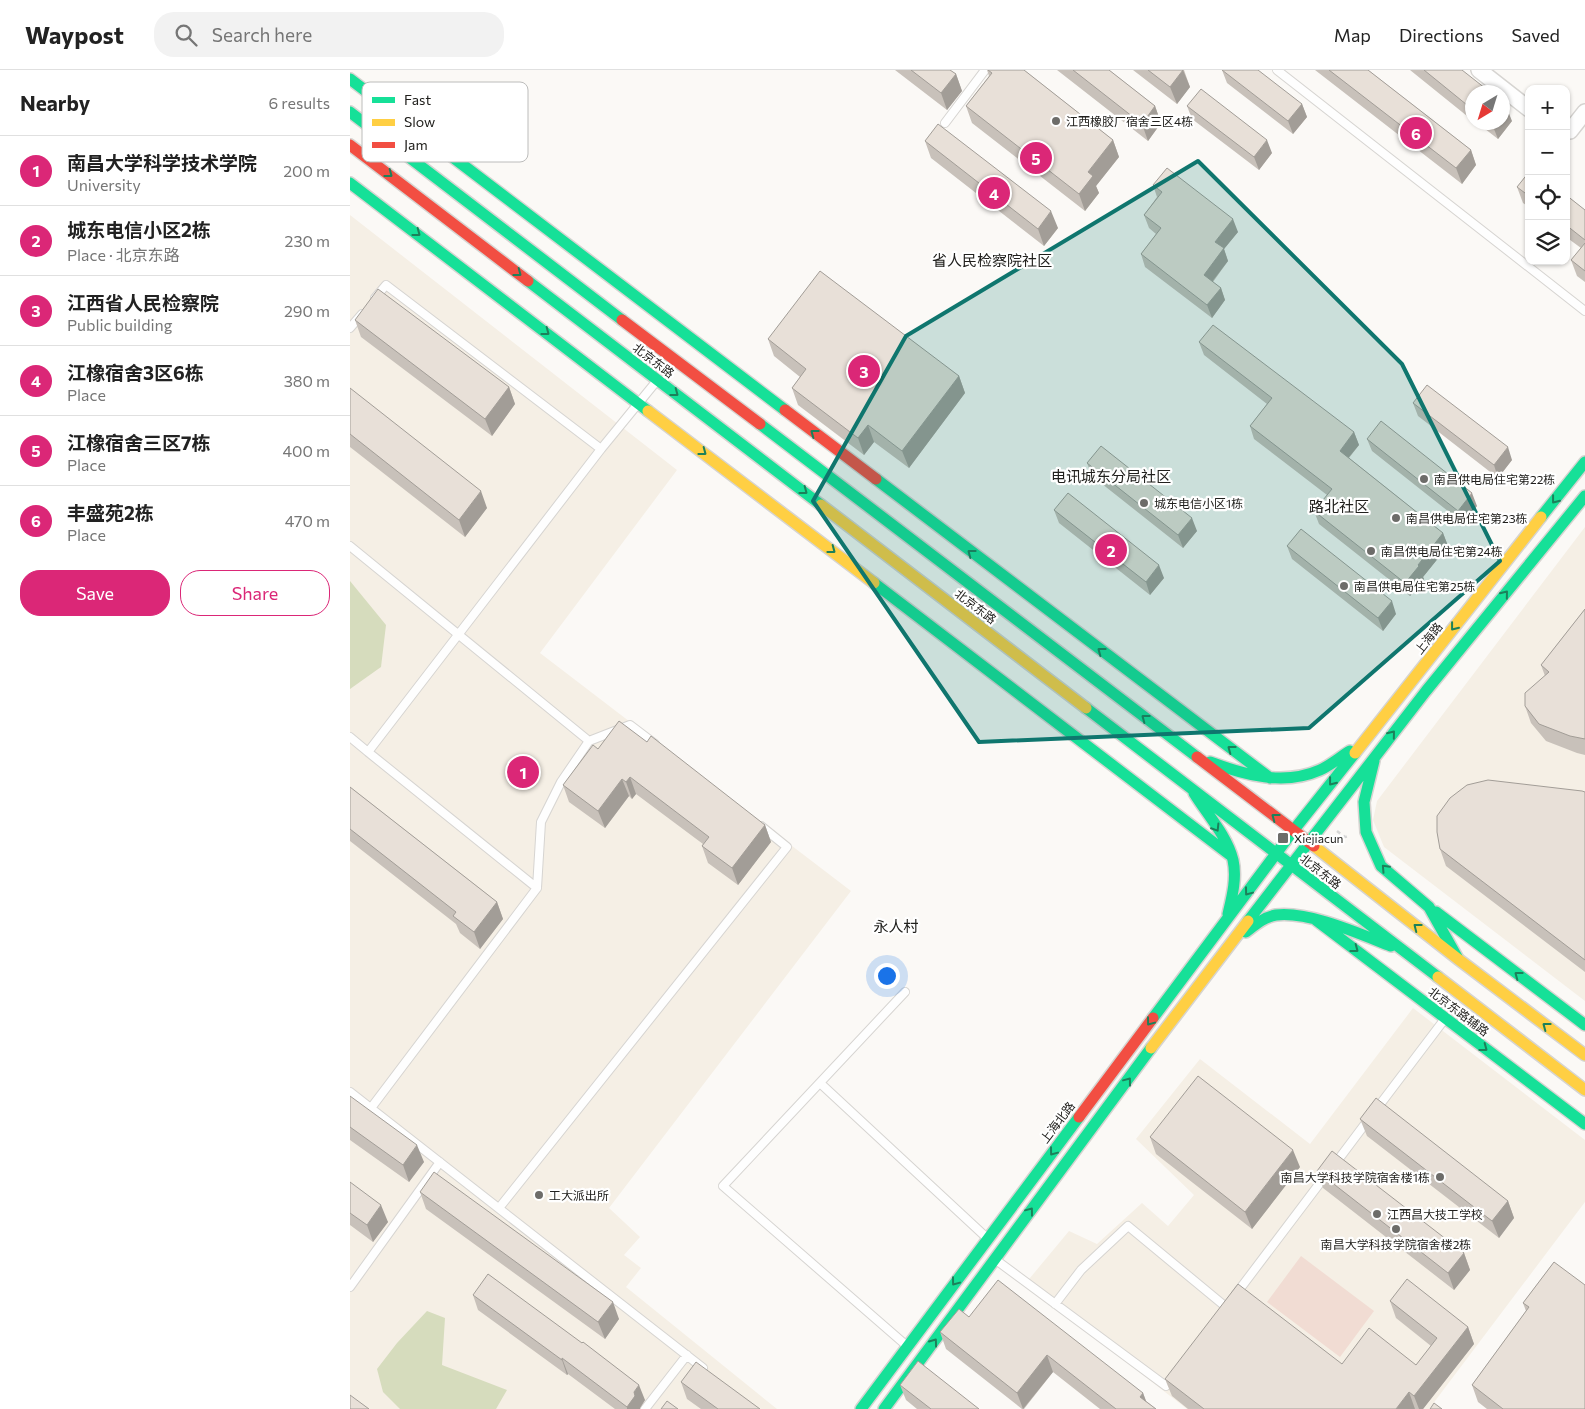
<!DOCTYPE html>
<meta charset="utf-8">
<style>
body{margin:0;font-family:Commissioner,"Noto Sans SC",sans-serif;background:#f2f2f2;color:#222}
.controls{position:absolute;right:15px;top:15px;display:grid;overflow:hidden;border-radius:10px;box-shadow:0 1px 4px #0004}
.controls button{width:45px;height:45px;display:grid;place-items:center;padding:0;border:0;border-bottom:1px solid #e0e0e0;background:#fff;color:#222;font:25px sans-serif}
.compass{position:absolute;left:1115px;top:15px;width:45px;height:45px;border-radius:50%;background:#fff;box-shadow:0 1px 4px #0004;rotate:218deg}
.you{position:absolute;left:536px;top:905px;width:18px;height:18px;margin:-12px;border:4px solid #fff;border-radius:50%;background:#1a73e8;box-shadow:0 0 0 8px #1a73e833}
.badge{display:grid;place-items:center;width:32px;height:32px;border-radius:50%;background:#db2777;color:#fff;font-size:16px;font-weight:700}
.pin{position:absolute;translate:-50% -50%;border:2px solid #fff;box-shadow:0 1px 5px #0006}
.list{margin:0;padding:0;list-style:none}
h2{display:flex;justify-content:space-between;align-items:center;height:65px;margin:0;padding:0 20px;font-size:21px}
h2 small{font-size:16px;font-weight:400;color:#767676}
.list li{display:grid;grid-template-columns:32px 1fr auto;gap:15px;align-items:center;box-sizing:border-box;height:70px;padding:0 20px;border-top:1px solid #e0e0e0}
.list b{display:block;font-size:19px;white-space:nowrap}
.list p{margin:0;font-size:16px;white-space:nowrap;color:#767676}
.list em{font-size:16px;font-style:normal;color:#767676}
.actions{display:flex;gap:10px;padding:15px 20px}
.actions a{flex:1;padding:11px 0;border:1px solid #db2777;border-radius:20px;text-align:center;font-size:18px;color:#db2777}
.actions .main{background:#db2777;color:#fff}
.icon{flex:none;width:28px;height:28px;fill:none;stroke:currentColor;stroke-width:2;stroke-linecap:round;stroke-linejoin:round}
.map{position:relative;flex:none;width:1235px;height:1339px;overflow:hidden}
header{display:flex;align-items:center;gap:30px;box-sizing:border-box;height:70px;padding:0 25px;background:#fff;border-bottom:1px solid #e0e0e0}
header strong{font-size:24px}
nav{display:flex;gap:28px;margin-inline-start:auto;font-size:18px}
.search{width:350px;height:45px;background:#f2f2f2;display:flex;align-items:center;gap:12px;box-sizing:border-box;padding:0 18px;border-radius:20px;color:#767676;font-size:19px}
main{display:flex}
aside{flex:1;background:#fff}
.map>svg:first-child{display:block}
.built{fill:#f5efe5}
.green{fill:#f1dcd3}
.water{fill:#d6dcbd}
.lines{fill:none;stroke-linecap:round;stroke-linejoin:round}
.lane-casing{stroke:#d6d4d1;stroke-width:10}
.street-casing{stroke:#d6d4d1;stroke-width:18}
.fast-casing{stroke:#d6d4d1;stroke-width:14}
.slow-casing{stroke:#d6d4d1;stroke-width:14}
.jam-casing{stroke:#d6d4d1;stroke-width:14}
.path{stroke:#d6d6d5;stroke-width:2.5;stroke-dasharray:4 4;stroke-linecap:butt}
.lane{stroke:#fefefe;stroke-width:8}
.street{stroke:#fefefe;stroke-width:15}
.fast{stroke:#16e098;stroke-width:11}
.slow{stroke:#ffcf43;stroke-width:11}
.jam{stroke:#f24e42;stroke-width:11}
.wall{fill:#c8c1ba}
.shaded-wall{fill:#a29d97}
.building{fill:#e8e0d8;stroke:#a29d97}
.oneway{stroke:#1c805a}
.marked{fill:#0f766e;fill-opacity:0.2;stroke:#0f766e;stroke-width:4;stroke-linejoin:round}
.poi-dot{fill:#6d6c69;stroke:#fff;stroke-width:2}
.labels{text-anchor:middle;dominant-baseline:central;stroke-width:4.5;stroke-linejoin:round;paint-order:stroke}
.poi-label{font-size:12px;fill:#21201d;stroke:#fff;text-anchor:start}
.street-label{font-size:12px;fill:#21201d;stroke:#fff}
.quarter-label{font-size:15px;fill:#21201d;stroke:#fff}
.key{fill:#fff;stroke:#bcbcbb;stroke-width:1}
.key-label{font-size:14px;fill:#21201d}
</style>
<header>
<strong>Waypost</strong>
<div class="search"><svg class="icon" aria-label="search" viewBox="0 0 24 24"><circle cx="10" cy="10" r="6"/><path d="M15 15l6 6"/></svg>Search here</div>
<nav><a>Map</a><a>Directions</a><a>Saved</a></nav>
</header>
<main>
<aside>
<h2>Nearby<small>6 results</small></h2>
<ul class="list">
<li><span class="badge">1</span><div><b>南昌大学科学技术学院</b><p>University</p></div><em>200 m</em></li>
<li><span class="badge">2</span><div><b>城东电信小区2栋</b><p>Place · 北京东路</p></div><em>230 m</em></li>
<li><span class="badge">3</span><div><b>江西省人民检察院</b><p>Public building</p></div><em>290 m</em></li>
<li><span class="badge">4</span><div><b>江橡宿舍3区6栋</b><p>Place</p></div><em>380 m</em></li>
<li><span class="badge">5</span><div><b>江橡宿舍三区7栋</b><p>Place</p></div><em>400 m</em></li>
<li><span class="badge">6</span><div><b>丰盛苑2栋</b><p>Place</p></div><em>470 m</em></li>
</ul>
<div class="actions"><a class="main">Save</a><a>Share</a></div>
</aside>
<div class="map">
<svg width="1235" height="1339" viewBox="0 0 1235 1339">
<rect width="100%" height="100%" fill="#fbf9f6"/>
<!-- built -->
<path class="built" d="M0 145 327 400 190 583 501 821 259 1138 290 1167 274 1185 291 1198 276 1217 427 1339H0Z
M1235 457V931L1034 777 1023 750 1027 731Z
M1063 938 1235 1070V1132L1079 1339H837L675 1214 719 1161 747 1174 792 1133 818 1156 844 1125 786 1069 850 989 960 1074Z"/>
<!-- green -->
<path class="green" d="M951 1186 1024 1241 990 1287 917 1232Z"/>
<!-- water -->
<path class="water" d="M0 511 36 555 31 597 0 619Z
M77 1241 95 1248 92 1295 157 1320 146 1339H50L33 1322 27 1299 47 1273Z"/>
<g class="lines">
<defs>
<path id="lane" d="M927 0 1235 241
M595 53 635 0
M25 228 36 215 251 379
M0 258 12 244
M0 476 239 671 211 712 191 752 187 818
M0 667 18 682
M239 671 280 655 305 674
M555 922 373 1116 557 1276
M470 1013 637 1168
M0 1022 353 1298
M21 1038 187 818 18 682 251 379 305 313
M1025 1041 1094 950
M985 1094 1018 1050
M149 1138 437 777 411 756
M646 1190 816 1316 823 1307
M0 1217 90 1092
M886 1224 976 1105
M705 1234 731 1200 778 1156 876 1237
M295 1339 337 1285"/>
<path id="street" d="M1129 0 1179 39
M1216 61H1220L1235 42"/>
<path id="fast" d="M0 9 435 340
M0 42 272 250
M0 113 298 341
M178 211 471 435
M410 354 847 687
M526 409 920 708
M1191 447 1235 392
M524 513 880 785
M736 638 1088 907
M1024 691 1014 732 1016 762 1031 796 1079 837 1107 887
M860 692C895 705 934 716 970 700 981 695 990 687 1000 681
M844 723C857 744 877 766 883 790 887 808 882 827 878 844
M1086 842 1235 955
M966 850 1235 1054
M898 851 1076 621 1235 426
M896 862C905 855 914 847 926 845 959 841 1010 864 1041 876
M803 948 943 761 1005 683
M511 1339 729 1047
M534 1339 801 978"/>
<path id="slow" d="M298 341 524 513
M471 435 736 638
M1005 683 1191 447
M964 776 1108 889 1235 985
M1088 907 1235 1020
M801 978 898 851"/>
<path id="jam" d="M0 75 178 211
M272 250 410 354
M435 340 526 409
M847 687 964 776
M729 1047 803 948"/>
</defs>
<!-- lane casing -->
<use href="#lane" class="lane-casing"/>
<!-- street casing -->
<use href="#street" class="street-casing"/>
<!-- fast casing -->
<use href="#fast" class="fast-casing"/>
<!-- slow casing -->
<use href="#slow" class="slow-casing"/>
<!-- jam casing -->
<use href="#jam" class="jam-casing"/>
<!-- path -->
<path class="path" d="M987 761 995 767 1000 766"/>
<!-- lane -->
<use href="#lane" class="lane"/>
<!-- street -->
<use href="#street" class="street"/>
<!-- fast -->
<use href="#fast" class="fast"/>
<!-- slow -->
<use href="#slow" class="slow"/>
<!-- jam -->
<use href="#jam" class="jam"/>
</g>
<!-- wall -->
<path class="wall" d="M545 0H600L606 4 612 21 597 40Z
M637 0H674L763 70 769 87 746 116 749 123 735 141 622 53 616 36 639 6Z
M707 0H759L805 36 811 53 798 71Z
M783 0H834L840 17 827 34Z
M872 0 952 34 957 47 943 64 877 13Z
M965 0H1018L1121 80 1126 95 1112 114Z
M1060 0H1112L1122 22V50Z
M837 36 922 83 909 100 842 49Z
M1162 51 1148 69 1126 52H1152Z
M575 71 708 158 694 176 581 88Z
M1179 102V137L1173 133 1167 117Z
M803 115 888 162 874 179 878 191 863 212 871 218 875 230 862 248 795 197 791 184 806 164 799 158 794 145 807 127Z
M1216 125 1235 140V212L1227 206 1221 190 1231 178 1216 167Z
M5 250 159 317 165 334 142 366 11 267Z
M418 269 609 306 615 323 559 398 524 372 514 385 448 335 442 318 450 307 424 286Z
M849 272 1004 362 1009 375 999 388 1093 463 1098 476 1073 507 1074 509 1060 526 969 454 964 441 977 425 904 369 900 356 917 334 854 285Z
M0 318 137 438 115 467 0 377Z
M1063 333 1162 390 1148 408 1068 346Z
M1017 369 1127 436 1113 453 1022 381Z
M737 393 847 461 833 478 742 406Z
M704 440 814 508 800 525 709 453Z
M937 476 1046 544 1033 561 942 489Z
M1235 539V685L1227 683 1196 671 1181 653 1175 636 1195 606 1191 595Z
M297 672 415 755 421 772 388 815 358 793 352 776 353 774 286 724 282 729 279 726 255 758 219 732 213 715 248 679Z
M0 717 147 832 153 849 130 879 110 863 106 854 0 771Z
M1235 722V902L1096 796 1090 779Z
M0 1026 74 1092 59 1112 0 1070Z
M1010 1049 1158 1131 1164 1148 1149 1168 1017 1066Z
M800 1067 950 1097 902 1159 806 1084Z
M967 1101 1114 1183 1120 1200 1104 1220 973 1118Z
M0 1112 38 1152 23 1172 0 1155Z
M70 1122 269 1249 255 1269 76 1139Z
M1204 1192 1235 1339H1137L1128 1332 1122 1315 1176 1241 1173 1233Z
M123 1225 295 1330 290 1338V1339H265L218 1304 217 1305 128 1240Z
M1040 1231 1118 1257 1124 1274 1073 1339H838L822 1326 815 1309 992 1294 1066 1295 1081 1276 1046 1248Z
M619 1247 793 1323 796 1331 806 1339H750L703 1302 674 1339H672L596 1279 590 1262Z
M331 1312 410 1339H351L337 1329Z
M550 1315 629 1339H567L556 1330Z"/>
<!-- shaded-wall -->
<path class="shaded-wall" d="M833 0 840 17 827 34 820 17Z
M606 4 612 21 597 40 591 23Z
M952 34 957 47 943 64 938 51Z
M805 36 811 53 798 71 792 54Z
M1156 36 1162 51 1148 69 1142 54 1143 52H1152V41Z
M763 70 769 87 746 116 749 123 735 141 729 124 738 102Z
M917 70 922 83 909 100 904 87Z
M1121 80 1126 95 1112 114 1106 98Z
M701 141 708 158 694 176 688 159Z
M883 149 888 162 874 179 878 191 858 217 854 205 865 172Z
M871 218 875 230 862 248 857 235Z
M609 306 615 323 559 398 552 381Z
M159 317 165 334 142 366 135 349Z
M518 355 524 372 514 385 508 368Z
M1004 362 1009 375 994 393 990 381Z
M1158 377 1162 390 1148 408 1144 395Z
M131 421 137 438 115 467 109 450Z
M1122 423 1127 436 1113 453 1108 441Z
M842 448 847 461 833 478 828 465Z
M1093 463 1098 476 1073 507 1074 509 1060 526 1055 513 1068 495Z
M809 495 814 508 800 525 796 512Z
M1042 531 1046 544 1033 561 1028 548Z
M280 707 286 724 282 729 276 712Z
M272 709 279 726 255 758 248 741Z
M415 755 421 772 388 815 382 798Z
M147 832 153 849 130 879 124 862Z
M67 1075 74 1092 59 1112 53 1095Z
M943 1080 950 1097 902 1159 895 1142Z
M1158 1131 1164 1148 1149 1168 1142 1151Z
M31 1135 38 1152 23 1172 17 1155Z
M1114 1183 1120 1200 1104 1220 1098 1203Z
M263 1232 269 1249 255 1269 248 1252Z
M1118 1257 1124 1274 1073 1339H1069L1064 1326Z
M697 1285 703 1302 673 1339 667 1323Z
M212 1288 218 1304 217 1305 212 1290Z
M289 1315 295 1330 290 1338V1339H277V1337L284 1322Z
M1059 1322 1065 1339H1046Z
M793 1323 799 1339 790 1327Z"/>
<!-- building -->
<path class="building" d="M561 0H600L606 4 591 23Z
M638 0H674L763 70 738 102 743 106 729 124 616 36 642 3Z
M723 0H759L805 36 792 54Z
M798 0H833L820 17Z
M872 0H908L952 34 938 51Z
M979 0H1018L1121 80 1106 98Z
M1074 0H1112L1140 22H1122V39Z
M851 19 917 70 904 87 837 36Z
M1152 33 1156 36 1152 41Z
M588 54 701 141 688 159 575 71Z
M817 98 883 149 865 172 874 178 854 205 871 218 857 235 791 184 811 158 794 145 812 122 803 115Z
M1179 102V126L1167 117Z
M1216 125 1235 140V170L1216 155Z
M1235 173V201L1221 190Z
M470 201 609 306 552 381 518 355 508 368 442 318 456 299 418 269Z
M28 219 159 317 135 349 5 250Z
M863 255 1004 362 990 381 1093 463 1068 495 1069 496 1055 513 964 441 982 419 900 356 922 328 849 272Z
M1077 315 1158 377 1144 395 1063 333Z
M0 318 131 421 109 450 0 364Z
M1031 351 1122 423 1108 441 1017 369Z
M751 376 842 448 828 465 737 393Z
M718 423 809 495 796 512 704 440Z
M951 459 1042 531 1028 548 937 476Z
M1235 539V669L1220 666 1189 654 1175 636V623L1199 602 1191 595Z
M269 651 297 672 301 666 415 755 382 798 352 776 359 767 280 707 276 712 272 709 248 741 213 715 243 675 248 679Z
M1138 710 1232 721 1235 722V890L1090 779 1087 762V746L1100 728 1117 715Z
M0 717 147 832 124 862 103 846 106 842 0 759Z
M848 1006 943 1080 895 1142 800 1067Z
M0 1026 67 1075 53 1095 0 1057Z
M1026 1028 1158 1131 1142 1151 1010 1049Z
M982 1081 1114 1183 1098 1203 967 1101Z
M84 1102 263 1232 248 1252 70 1122Z
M0 1112 31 1135 17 1155 0 1143Z
M1204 1192 1235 1215V1339H1153L1122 1315 1179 1237 1173 1233Z
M138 1204 232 1273 233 1272 289 1315 284 1322 285 1326 277 1337 212 1288V1290L123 1225Z
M1057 1209 1118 1257 1064 1326 1059 1322 1046 1339H854L815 1309 888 1214 992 1294 1019 1258 1066 1295 1087 1268 1040 1231Z
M648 1210 793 1323 790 1327 806 1339H766L697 1285 667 1323 590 1262 609 1239 619 1247Z
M568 1291 629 1339H581L550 1315Z
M346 1292 410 1339H368L331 1312Z
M0 1325 19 1339H0Z
M317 1331 328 1339H311Z
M1084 1333 1092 1339H1080Z"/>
<!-- one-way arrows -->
<defs><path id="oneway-chevron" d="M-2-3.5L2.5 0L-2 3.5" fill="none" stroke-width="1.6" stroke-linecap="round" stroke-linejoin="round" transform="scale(1.25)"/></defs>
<g class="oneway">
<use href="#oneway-chevron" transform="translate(39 104) rotate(37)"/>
<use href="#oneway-chevron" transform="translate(67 163) rotate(37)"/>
<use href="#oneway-chevron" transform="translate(168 203) rotate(37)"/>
<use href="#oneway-chevron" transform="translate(196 262) rotate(37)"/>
<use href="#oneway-chevron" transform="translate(325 323) rotate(37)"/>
<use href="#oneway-chevron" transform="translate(464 363) rotate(-143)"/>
<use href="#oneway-chevron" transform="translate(353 382) rotate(37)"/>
<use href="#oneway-chevron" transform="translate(454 421) rotate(37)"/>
<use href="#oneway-chevron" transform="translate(1205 430) rotate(128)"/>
<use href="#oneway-chevron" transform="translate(482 480) rotate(37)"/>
<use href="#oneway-chevron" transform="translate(621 483) rotate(-143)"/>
<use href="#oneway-chevron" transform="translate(1155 524) rotate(-51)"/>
<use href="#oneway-chevron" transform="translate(1104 557) rotate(128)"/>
<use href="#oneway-chevron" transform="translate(751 581) rotate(-143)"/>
<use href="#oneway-chevron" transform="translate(795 648) rotate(-143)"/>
<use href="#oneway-chevron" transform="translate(1042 664) rotate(-51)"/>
<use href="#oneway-chevron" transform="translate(881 679) rotate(-143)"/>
<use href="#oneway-chevron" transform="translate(982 712) rotate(128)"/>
<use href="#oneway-chevron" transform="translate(925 747) rotate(-143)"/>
<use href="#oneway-chevron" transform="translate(866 758) rotate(58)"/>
<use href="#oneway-chevron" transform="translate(1035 798) rotate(-133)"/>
<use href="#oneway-chevron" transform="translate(898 822) rotate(127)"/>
<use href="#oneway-chevron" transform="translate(1067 857) rotate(-142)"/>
<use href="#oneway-chevron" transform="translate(1005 879) rotate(37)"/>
<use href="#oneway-chevron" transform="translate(1168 905) rotate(-143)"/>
<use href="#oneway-chevron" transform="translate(800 952) rotate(127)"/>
<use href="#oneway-chevron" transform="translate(1196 956) rotate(-143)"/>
<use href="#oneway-chevron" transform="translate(1134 978) rotate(37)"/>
<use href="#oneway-chevron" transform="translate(778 1011) rotate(-53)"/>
<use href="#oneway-chevron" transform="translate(703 1082) rotate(127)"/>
<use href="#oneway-chevron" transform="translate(680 1141) rotate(-53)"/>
<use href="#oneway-chevron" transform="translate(605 1212) rotate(127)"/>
<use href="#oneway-chevron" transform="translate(584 1272) rotate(-54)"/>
</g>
<!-- marked area -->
<path class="marked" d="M848 91 1052 294 1150 491 959 658 629 672 463 431 556 266Z"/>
<!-- markers -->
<g class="poi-dot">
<circle cx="706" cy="51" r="5"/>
<circle cx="1074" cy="409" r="5"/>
<circle cx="794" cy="433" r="5"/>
<circle cx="1046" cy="448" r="5"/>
<circle cx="1021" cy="481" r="5"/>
<circle cx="994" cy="516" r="5"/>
<rect x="927" y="762" width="12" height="12" rx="2.5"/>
<circle cx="1090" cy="1107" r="5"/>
<circle cx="189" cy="1125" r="5"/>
<circle cx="1027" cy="1144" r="5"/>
<circle cx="1046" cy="1159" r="5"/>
</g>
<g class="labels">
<!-- poi labels -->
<g class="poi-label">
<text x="716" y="51">江西橡胶厂宿舍三区4栋</text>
<text x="1084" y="409">南昌供电局住宅第22栋</text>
<text x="804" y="433">城东电信小区1栋</text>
<text x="1056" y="448">南昌供电局住宅第23栋</text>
<text x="1031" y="481">南昌供电局住宅第24栋</text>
<text x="1004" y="516">南昌供电局住宅第25栋</text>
<text x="944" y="768">Xiejiacun</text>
<text x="1080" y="1107" text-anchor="end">南昌大学科技学院宿舍楼1栋</text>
<text x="199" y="1125">工大派出所</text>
<text x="1037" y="1144">江西昌大技工学校</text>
<text x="1046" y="1174" text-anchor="middle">南昌大学科技学院宿舍楼2栋</text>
</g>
<!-- street labels -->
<g class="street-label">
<text transform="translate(304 290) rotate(37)">北京东路</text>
<text transform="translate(626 536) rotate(37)">北京东路</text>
<text transform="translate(1078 568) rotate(-52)">上海路</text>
<text transform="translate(971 801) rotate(38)">北京东路</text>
<text transform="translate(1109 941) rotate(37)">北京东路辅路</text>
<text transform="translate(707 1052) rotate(-53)">上海北路</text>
</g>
<!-- quarter labels -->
<g class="quarter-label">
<text x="642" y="190">省人民检察院社区</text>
<text x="761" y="406">电讯城东分局社区</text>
<text x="989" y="436">路北社区</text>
<text x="546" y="856">永人村</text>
</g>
</g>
<!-- legend -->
<rect x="12" y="12" width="166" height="80" rx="8" class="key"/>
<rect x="22" y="27" width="23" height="6" fill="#16e098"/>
<rect x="22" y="49" width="23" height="7" fill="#ffcf43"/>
<rect x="22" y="72" width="23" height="6" fill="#f24e42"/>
<g class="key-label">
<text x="54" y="35">Fast</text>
<text x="54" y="57">Slow</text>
<text x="54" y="80">Jam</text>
</g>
</svg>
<div class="controls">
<button>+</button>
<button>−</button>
<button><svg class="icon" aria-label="locate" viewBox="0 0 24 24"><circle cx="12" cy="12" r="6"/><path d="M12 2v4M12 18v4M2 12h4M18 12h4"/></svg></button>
<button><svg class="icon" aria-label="layers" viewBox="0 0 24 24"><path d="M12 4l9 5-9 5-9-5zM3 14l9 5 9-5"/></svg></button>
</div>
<svg class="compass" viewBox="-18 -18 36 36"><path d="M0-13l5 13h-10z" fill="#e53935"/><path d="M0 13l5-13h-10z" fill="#767676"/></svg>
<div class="you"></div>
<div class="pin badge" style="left:173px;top:702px">1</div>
<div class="pin badge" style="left:761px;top:480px">2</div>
<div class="pin badge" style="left:514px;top:301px">3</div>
<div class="pin badge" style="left:644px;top:123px">4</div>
<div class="pin badge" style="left:686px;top:88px">5</div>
<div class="pin badge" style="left:1066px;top:63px">6</div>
</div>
</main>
